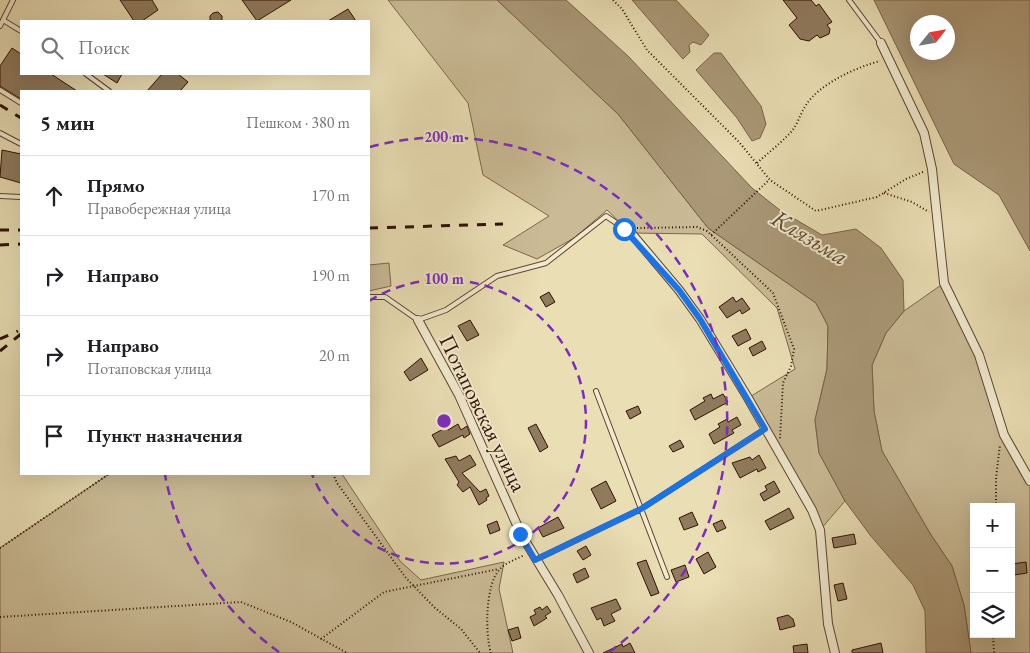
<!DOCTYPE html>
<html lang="ru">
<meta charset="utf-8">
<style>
body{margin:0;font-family:"EB Garamond",serif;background:#f2f2f2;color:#202124}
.controls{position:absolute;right:15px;bottom:15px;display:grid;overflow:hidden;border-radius:0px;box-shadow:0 5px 20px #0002}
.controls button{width:45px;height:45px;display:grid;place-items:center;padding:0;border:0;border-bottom:1px solid #e0e0e0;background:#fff;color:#202124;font:25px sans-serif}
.compass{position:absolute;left:910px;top:15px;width:45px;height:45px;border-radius:50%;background:#fff;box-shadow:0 5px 20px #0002;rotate:59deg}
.stop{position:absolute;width:15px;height:15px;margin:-11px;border:4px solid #1a73e8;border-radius:50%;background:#fff}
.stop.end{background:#1a73e8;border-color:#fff;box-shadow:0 1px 5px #0008}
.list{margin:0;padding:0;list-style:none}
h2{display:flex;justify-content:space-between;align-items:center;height:65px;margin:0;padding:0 20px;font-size:21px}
h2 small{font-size:16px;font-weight:400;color:#757577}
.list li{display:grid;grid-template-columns:32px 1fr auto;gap:15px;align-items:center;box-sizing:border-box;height:80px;padding:0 20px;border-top:1px solid #e0e0e0}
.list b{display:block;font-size:19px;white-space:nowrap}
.list p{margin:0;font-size:16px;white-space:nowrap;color:#757577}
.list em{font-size:16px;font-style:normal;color:#757577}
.icon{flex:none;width:28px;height:28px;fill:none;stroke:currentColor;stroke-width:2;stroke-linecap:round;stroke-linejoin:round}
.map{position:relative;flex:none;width:1030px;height:653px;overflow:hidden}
.search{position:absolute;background:#fff;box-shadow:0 5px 20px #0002;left:20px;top:20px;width:350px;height:55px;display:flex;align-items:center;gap:12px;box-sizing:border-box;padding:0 18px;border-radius:0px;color:#757577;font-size:19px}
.panel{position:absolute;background:#fff;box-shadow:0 5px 20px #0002;left:20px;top:90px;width:350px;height:385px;border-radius:0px}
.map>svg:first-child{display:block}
.green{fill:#cabb96;stroke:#7c664b;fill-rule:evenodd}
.water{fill:#aa9877;stroke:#786247;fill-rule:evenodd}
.building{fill:#907b5e;stroke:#2e1000}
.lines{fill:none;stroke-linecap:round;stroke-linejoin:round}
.lane-casing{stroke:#5d442d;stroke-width:6}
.street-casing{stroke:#5d442d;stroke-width:10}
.path{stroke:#2e1000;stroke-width:2;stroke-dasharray:1 2.5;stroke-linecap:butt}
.lane{stroke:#f1eacf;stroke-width:4}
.street{stroke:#f1eacf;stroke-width:8}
.rail{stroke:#2e1000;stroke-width:3;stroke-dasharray:9 9;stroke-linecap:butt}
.route{stroke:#1a73e8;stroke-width:6}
.ring{fill:none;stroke:#7b2cbf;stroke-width:2.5;stroke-dasharray:9 6}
.labels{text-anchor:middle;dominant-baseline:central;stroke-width:4;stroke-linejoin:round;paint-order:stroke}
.street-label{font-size:22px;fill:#2e1000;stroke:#f1eacf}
.water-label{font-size:24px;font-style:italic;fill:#604630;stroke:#f1eacf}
.centre{fill:#7b2cbf;stroke:#f1eacf;stroke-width:2.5}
.ring-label{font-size:15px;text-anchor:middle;font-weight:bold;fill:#7b2cbf;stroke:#f1eacf;stroke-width:4;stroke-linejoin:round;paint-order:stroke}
</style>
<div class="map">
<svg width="1030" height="653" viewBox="0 0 1030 653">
<rect width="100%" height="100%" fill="#eadeb5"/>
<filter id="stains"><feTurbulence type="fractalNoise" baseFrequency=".004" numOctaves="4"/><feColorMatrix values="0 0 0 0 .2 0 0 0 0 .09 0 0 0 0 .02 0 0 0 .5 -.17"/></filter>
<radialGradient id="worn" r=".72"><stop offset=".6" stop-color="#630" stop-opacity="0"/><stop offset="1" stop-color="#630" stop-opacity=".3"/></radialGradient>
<!-- green -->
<path class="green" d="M388 0H497L618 114 708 228 816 303 828 326 827 369 815 420 819 453 845 501 820 530 748 398 795 369 777 308 702 234 631 233 607 210 574 238 537 259 503 245 549 216 483 175 468 103Z
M389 263 391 286 369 291V265Z
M944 283 979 355 1004 435 1030 481V653H971L964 605 952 566 931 535 882 451 874 411 872 365 886 333 904 311ZM974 507H1011V634H974Z
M109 474H342L400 561 421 580 504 562 499 589 513 653H0V548Z"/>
<!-- water -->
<path class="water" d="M497 0H566L628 56 752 188 781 211 822 235 856 229 881 248 903 280 904 311 886 333 872 365 874 411 882 451 931 535 952 566 964 605 971 653H926L925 611 913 585 870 535 845 501 819 453 815 420 827 369 828 326 816 303 708 228 618 114Z
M632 0H676L709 35 701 45 693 42 689 45 690 52 683 59Z
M874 0H1030V251L999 195 954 164ZM948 22V52H918V22Z
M714 53H721L761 106 766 124 760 138 752 141 737 118 696 70Z"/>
<!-- building -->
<path class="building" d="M120 0H152L158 10 142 21H134Z
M242 0H291L257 21Z
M783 0H811L816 6 819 4 832 22 827 25 830 29 829 34 820 38 817 35 809 41 800 39 789 25 797 18Z
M348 9 356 21H328Z
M218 12 222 16V21H210V16L213 13Z
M12 48 21 54V74H51L77 91H21V99L0 86V66Z
M103 74H122L117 83Z
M162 74H178L188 82 180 91H147Z
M2 150 21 154V183L0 177Z
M549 292 555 302 546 307 540 297Z
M733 297 736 302 742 298 750 309 742 314 740 310 727 318 719 307Z
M470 320 479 335 467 341 458 326Z
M746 329 751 339 738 346 732 336Z
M762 341 766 349 753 356 749 348Z
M421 358 428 370 410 381 404 372Z
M711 394 713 399 723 394 728 402 695 420 690 410 705 401 703 398Z
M638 406 641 413 630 419 626 411Z
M737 417 741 425 732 430 734 433 714 444 709 434 720 427 718 424 727 419 728 422Z
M458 424 461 430 467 426 470 434 464 438 463 435 439 447 432 435 447 427 448 430Z
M536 424 548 447 540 452 528 428Z
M680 440 684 447 673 452 669 446Z
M470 455 476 465 462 473 480 492 486 489 489 496 486 498 487 500 479 505 470 487 463 492 457 485 459 482 445 459 456 456 459 461Z
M759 455 766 468 758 472 757 469 740 478 732 463 750 457 752 460Z
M606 481 616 501 601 509 591 489Z
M774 481 780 492 764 501 760 494 767 490 765 486Z
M789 508 794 518 770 530 765 521Z
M692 512 698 525 684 530 679 518Z
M558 517 564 528 543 537 538 528Z
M722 520 726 528 717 532 713 524Z
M497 521 500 530 490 534 487 525Z
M854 534 856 544 834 548 832 538Z
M586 546 591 555 583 560 577 551Z
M708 552 716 567 704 574 696 559Z
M646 560 659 593 651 596 637 563Z
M1026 562 1027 573 1014 575 1012 564Z
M685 565 689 577 676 582 671 570Z
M585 568 589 577 577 583 573 574Z
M843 583 847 599 838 601 834 585Z
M616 599 621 609 611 614 615 621 604 626 601 618 597 620 591 608Z
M547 606 551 612 545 616 547 618 534 626 530 617 536 614 534 610 540 607 542 610Z
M788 615 793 619 795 626 780 630 777 618Z
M518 627 521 638 512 641 508 630Z
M630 643 635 653H603L622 644 623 647Z
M881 643 883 653H852V650Z
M807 644 808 653H794L793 646Z"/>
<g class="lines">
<defs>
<path id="lane" d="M849 0 881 43
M3 20 21 31
M0 26 13 0
M86 74 109 91
M0 90 21 103
M0 133 21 144
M0 196 21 197
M369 297H385L418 320 446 310 497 276 546 263 606 216 631 233
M596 391 667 577
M535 560 641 509 765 429"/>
<path id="street" d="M881 43 924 133 932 169 944 283 979 355 1004 435 1030 481
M631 233 679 290 700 319 748 398 812 510 820 530 828 624 835 653
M418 320 459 395 521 534 558 595 589 653"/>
</defs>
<!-- lane casing -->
<use href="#lane" class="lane-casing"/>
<!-- street casing -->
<use href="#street" class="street-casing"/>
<!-- path -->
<path class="path" d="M613 0 622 9 647 50 739 142 770 180 816 211 877 197 906 179 923 172
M757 163C768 153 781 143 791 132 798 124 800 114 806 105 819 84 857 67 880 61
M884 193 912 202 929 212
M637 228 697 227 707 231 773 293 794 349 791 366 783 383 780 439
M711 235 769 180
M333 474 337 483 406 578 434 607 461 629 480 653
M996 507V478L1000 445
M0 548 109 474
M0 617 241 602 291 622 347 653
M993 634 994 653
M321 639 384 592 499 569
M491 653C485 635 485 584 500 569 505 563 517 559 524 555"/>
<!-- lane -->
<use href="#lane" class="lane"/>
<!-- street -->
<use href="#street" class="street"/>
<!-- rail -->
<path class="rail" d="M0 105 21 118
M369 228 503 224
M0 230H21
M0 245 21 244
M0 339 18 331
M0 351 21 334"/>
</g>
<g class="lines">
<!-- route -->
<path class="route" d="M520 534 535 560 641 509 765 429 700 319 679 290 624 229"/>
</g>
<!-- distance rings -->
<g class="ring">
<path d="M369 301A142 142 0 1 1 312 474"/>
<path d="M279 652A284 284 0 0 1 165 475M370 147A284 284 0 0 1 609 652"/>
</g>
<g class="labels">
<!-- street labels -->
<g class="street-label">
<text transform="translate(483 413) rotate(64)">Потаповская улица</text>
</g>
<!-- water labels -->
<g class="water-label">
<text transform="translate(810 237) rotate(31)">Клязьма</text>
</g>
</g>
<circle cx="444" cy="421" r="8" class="centre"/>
<g class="ring-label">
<text x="444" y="142">200 m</text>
<text x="444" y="284">100 m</text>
</g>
<rect width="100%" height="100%" filter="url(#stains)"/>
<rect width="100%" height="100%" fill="url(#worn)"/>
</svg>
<div class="controls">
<button>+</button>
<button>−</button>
<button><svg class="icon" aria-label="layers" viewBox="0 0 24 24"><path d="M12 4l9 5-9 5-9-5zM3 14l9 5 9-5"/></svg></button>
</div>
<svg class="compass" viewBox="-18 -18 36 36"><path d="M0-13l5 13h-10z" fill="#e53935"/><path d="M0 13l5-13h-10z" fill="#757577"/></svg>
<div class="stop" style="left:624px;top:229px"></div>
<div class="stop end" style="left:520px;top:534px"></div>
<div class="search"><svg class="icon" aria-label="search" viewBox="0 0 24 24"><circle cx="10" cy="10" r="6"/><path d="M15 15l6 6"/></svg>Поиск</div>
<section class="panel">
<h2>5 мин<small>Пешком · 380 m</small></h2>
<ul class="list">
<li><svg class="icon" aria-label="ahead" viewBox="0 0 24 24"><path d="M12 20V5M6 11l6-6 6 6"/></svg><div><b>Прямо</b><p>Правобережная улица</p></div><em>170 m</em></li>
<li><svg class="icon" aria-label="right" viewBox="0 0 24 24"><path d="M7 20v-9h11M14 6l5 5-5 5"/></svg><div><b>Направо</b></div><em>190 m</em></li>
<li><svg class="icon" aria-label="right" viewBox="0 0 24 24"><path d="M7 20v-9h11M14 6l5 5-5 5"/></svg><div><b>Направо</b><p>Потаповская улица</p></div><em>20 m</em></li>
<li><svg class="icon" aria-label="arrive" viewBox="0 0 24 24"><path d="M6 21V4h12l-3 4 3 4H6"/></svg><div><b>Пункт назначения</b></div></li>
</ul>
</section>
</div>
